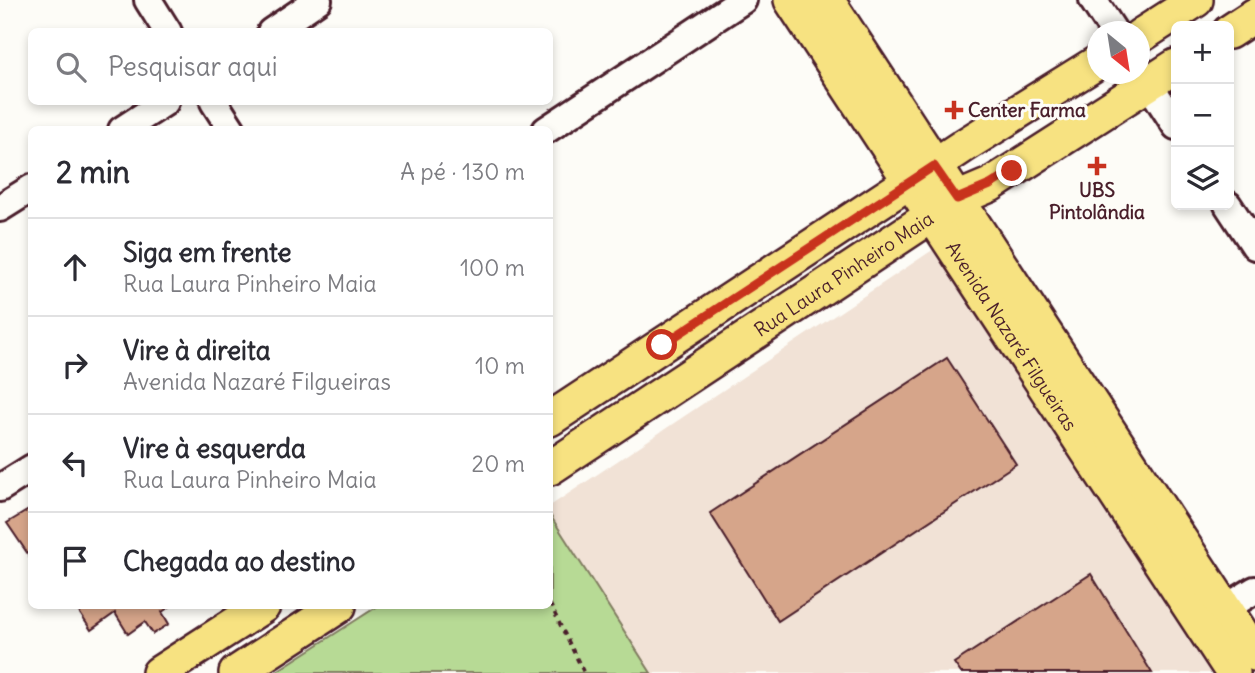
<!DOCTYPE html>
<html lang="pt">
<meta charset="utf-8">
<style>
body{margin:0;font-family:Delius,sans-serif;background:#f7f7f7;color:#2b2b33}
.controls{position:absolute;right:21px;top:21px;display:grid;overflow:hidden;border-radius:10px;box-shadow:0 4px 10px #0003}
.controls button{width:63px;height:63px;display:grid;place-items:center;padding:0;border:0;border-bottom:2px solid #e1e1e2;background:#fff;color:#2b2b33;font:35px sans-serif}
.compass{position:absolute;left:1087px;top:21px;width:63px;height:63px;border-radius:50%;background:#fff;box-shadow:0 4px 10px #0003;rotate:150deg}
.stop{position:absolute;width:21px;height:21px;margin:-16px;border:5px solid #c8321e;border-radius:50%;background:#fff}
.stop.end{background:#c8321e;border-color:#fff;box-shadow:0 2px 7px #0008}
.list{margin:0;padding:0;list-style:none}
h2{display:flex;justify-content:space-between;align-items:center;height:91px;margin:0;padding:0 28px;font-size:30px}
h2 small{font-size:23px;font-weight:400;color:#7c7c81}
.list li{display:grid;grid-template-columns:46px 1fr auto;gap:21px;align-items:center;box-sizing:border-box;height:98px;padding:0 28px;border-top:2px solid #e1e1e2}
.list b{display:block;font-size:26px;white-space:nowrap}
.list p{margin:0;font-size:23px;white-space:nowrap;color:#7c7c81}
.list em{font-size:23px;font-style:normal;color:#7c7c81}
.icon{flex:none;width:38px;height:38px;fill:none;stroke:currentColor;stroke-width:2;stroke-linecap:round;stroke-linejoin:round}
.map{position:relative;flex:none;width:1255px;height:673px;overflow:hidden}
.search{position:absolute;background:#fff;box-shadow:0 4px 10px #0003;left:28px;top:28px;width:525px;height:77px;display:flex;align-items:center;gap:18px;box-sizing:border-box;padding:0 24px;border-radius:10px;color:#7c7c81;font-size:26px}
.panel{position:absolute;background:#fff;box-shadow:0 4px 10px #0003;left:28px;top:126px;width:525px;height:483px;border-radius:10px}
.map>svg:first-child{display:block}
.built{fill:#f1e2d6}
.green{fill:#b7da95;stroke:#807c60;stroke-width:2}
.building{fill:#d6a58a;stroke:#4a1f2b;stroke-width:2}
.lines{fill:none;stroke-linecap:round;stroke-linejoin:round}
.minor-casing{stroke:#4a1f2b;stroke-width:32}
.major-casing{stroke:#4a1f2b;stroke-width:38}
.path{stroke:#4a1f2b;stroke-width:3.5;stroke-dasharray:5 5;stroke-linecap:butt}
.minor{stroke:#fdfcf7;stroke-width:26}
.major{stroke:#f7e281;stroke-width:33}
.route{stroke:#c8321e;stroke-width:9}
.poi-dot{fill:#c8321e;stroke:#fdfcf7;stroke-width:2.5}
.labels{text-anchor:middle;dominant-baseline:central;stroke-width:6;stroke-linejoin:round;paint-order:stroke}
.poi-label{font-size:19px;font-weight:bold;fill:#4a1f2b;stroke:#fdfcf7;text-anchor:start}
.street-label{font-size:19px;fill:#4a1f2b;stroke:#fdfcf7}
</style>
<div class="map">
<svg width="1255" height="673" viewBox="0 0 1255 673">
<rect width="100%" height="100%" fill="#fdfcf7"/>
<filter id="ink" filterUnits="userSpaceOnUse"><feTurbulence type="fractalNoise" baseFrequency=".0143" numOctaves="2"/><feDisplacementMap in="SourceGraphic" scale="14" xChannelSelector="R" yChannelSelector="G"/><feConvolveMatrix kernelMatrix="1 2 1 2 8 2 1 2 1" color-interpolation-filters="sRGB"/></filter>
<g filter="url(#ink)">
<!-- built -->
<path class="built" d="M934 249 938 258 946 254 1226 673H650L550 515V506Z"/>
<!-- green -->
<path class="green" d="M550 515 651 673H274L378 606H550Z"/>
<!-- building -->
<path class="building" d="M947 358 1016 464 778 621 710 513Z
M32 508V560L7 523Z
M1091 574 1152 673H961L954 663Z
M75 606H171L162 612 169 624 153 634 145 622 128 634 115 613 91 630Z"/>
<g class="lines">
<defs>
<path id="minor" d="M148 0 168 32
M1093 0 1114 32
M271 32 318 0
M1140 70 1176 126
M214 102 232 130
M122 130 165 102
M546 130 743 0
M1228 205 1255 246
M0 208 32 188
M0 488 32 468
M1211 617 1255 590"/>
<g id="major">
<path id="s1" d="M791 0 1233 673"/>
<path d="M827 0 1255 654"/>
<path d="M1229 32 1255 15"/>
<path d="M1140 36 1196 0"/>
<path d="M550 419 965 145 1098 62"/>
<path id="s2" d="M550 468 957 199 990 185 1176 66"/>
<path d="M159 673 263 606"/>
<path d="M236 673 339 606"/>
</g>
</defs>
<!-- minor casing -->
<use href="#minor" class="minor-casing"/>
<!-- major casing -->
<use href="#major" class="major-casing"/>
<!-- path -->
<path class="path" d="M550 604 584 673"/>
<!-- minor -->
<use href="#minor" class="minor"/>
<!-- major -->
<use href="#major" class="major"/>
</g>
</g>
<g class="lines" filter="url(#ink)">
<!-- route -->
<path class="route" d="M662 345 934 166 957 199 990 185 1012 171"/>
</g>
<!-- markers -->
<g class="poi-dot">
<path d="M950.5 99.5h7v7h7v7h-7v7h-7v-7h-7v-7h7z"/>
<path d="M1093.5 155.5h7v7h7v7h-7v7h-7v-7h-7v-7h7z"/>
</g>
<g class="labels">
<!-- poi labels -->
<g class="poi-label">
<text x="968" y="110">Center Farma</text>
<text x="1097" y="190" text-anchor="middle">UBS<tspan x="1097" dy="22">Pintolândia</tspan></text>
</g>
<!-- street labels -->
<g class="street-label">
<text stroke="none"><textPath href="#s2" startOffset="352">Rua Laura Pinheiro Maia</textPath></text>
<text stroke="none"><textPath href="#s1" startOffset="402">Avenida Nazaré Filgueiras</textPath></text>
</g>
</g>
</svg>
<div class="controls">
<button>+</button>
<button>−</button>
<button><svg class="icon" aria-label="layers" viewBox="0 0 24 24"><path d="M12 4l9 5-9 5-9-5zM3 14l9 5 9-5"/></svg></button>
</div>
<svg class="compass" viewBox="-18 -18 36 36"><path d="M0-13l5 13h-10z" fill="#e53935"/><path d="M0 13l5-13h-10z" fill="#7c7c81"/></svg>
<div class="stop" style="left:662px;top:345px"></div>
<div class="stop end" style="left:1012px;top:171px"></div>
<div class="search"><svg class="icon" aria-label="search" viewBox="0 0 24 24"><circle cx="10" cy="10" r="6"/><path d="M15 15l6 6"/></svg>Pesquisar aqui</div>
<section class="panel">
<h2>2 min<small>A pé · 130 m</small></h2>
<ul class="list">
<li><svg class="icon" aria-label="ahead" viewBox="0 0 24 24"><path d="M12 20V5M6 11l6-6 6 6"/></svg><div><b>Siga em frente</b><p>Rua Laura Pinheiro Maia</p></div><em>100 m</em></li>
<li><svg class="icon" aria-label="right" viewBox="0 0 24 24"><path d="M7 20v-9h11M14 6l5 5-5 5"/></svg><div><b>Vire à direita</b><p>Avenida Nazaré Filgueiras</p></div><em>10 m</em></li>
<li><svg class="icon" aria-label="left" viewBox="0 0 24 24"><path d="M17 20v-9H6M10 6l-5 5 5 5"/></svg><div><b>Vire à esquerda</b><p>Rua Laura Pinheiro Maia</p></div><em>20 m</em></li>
<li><svg class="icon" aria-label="arrive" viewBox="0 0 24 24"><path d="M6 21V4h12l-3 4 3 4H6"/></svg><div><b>Chegada ao destino</b></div></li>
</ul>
</section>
</div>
